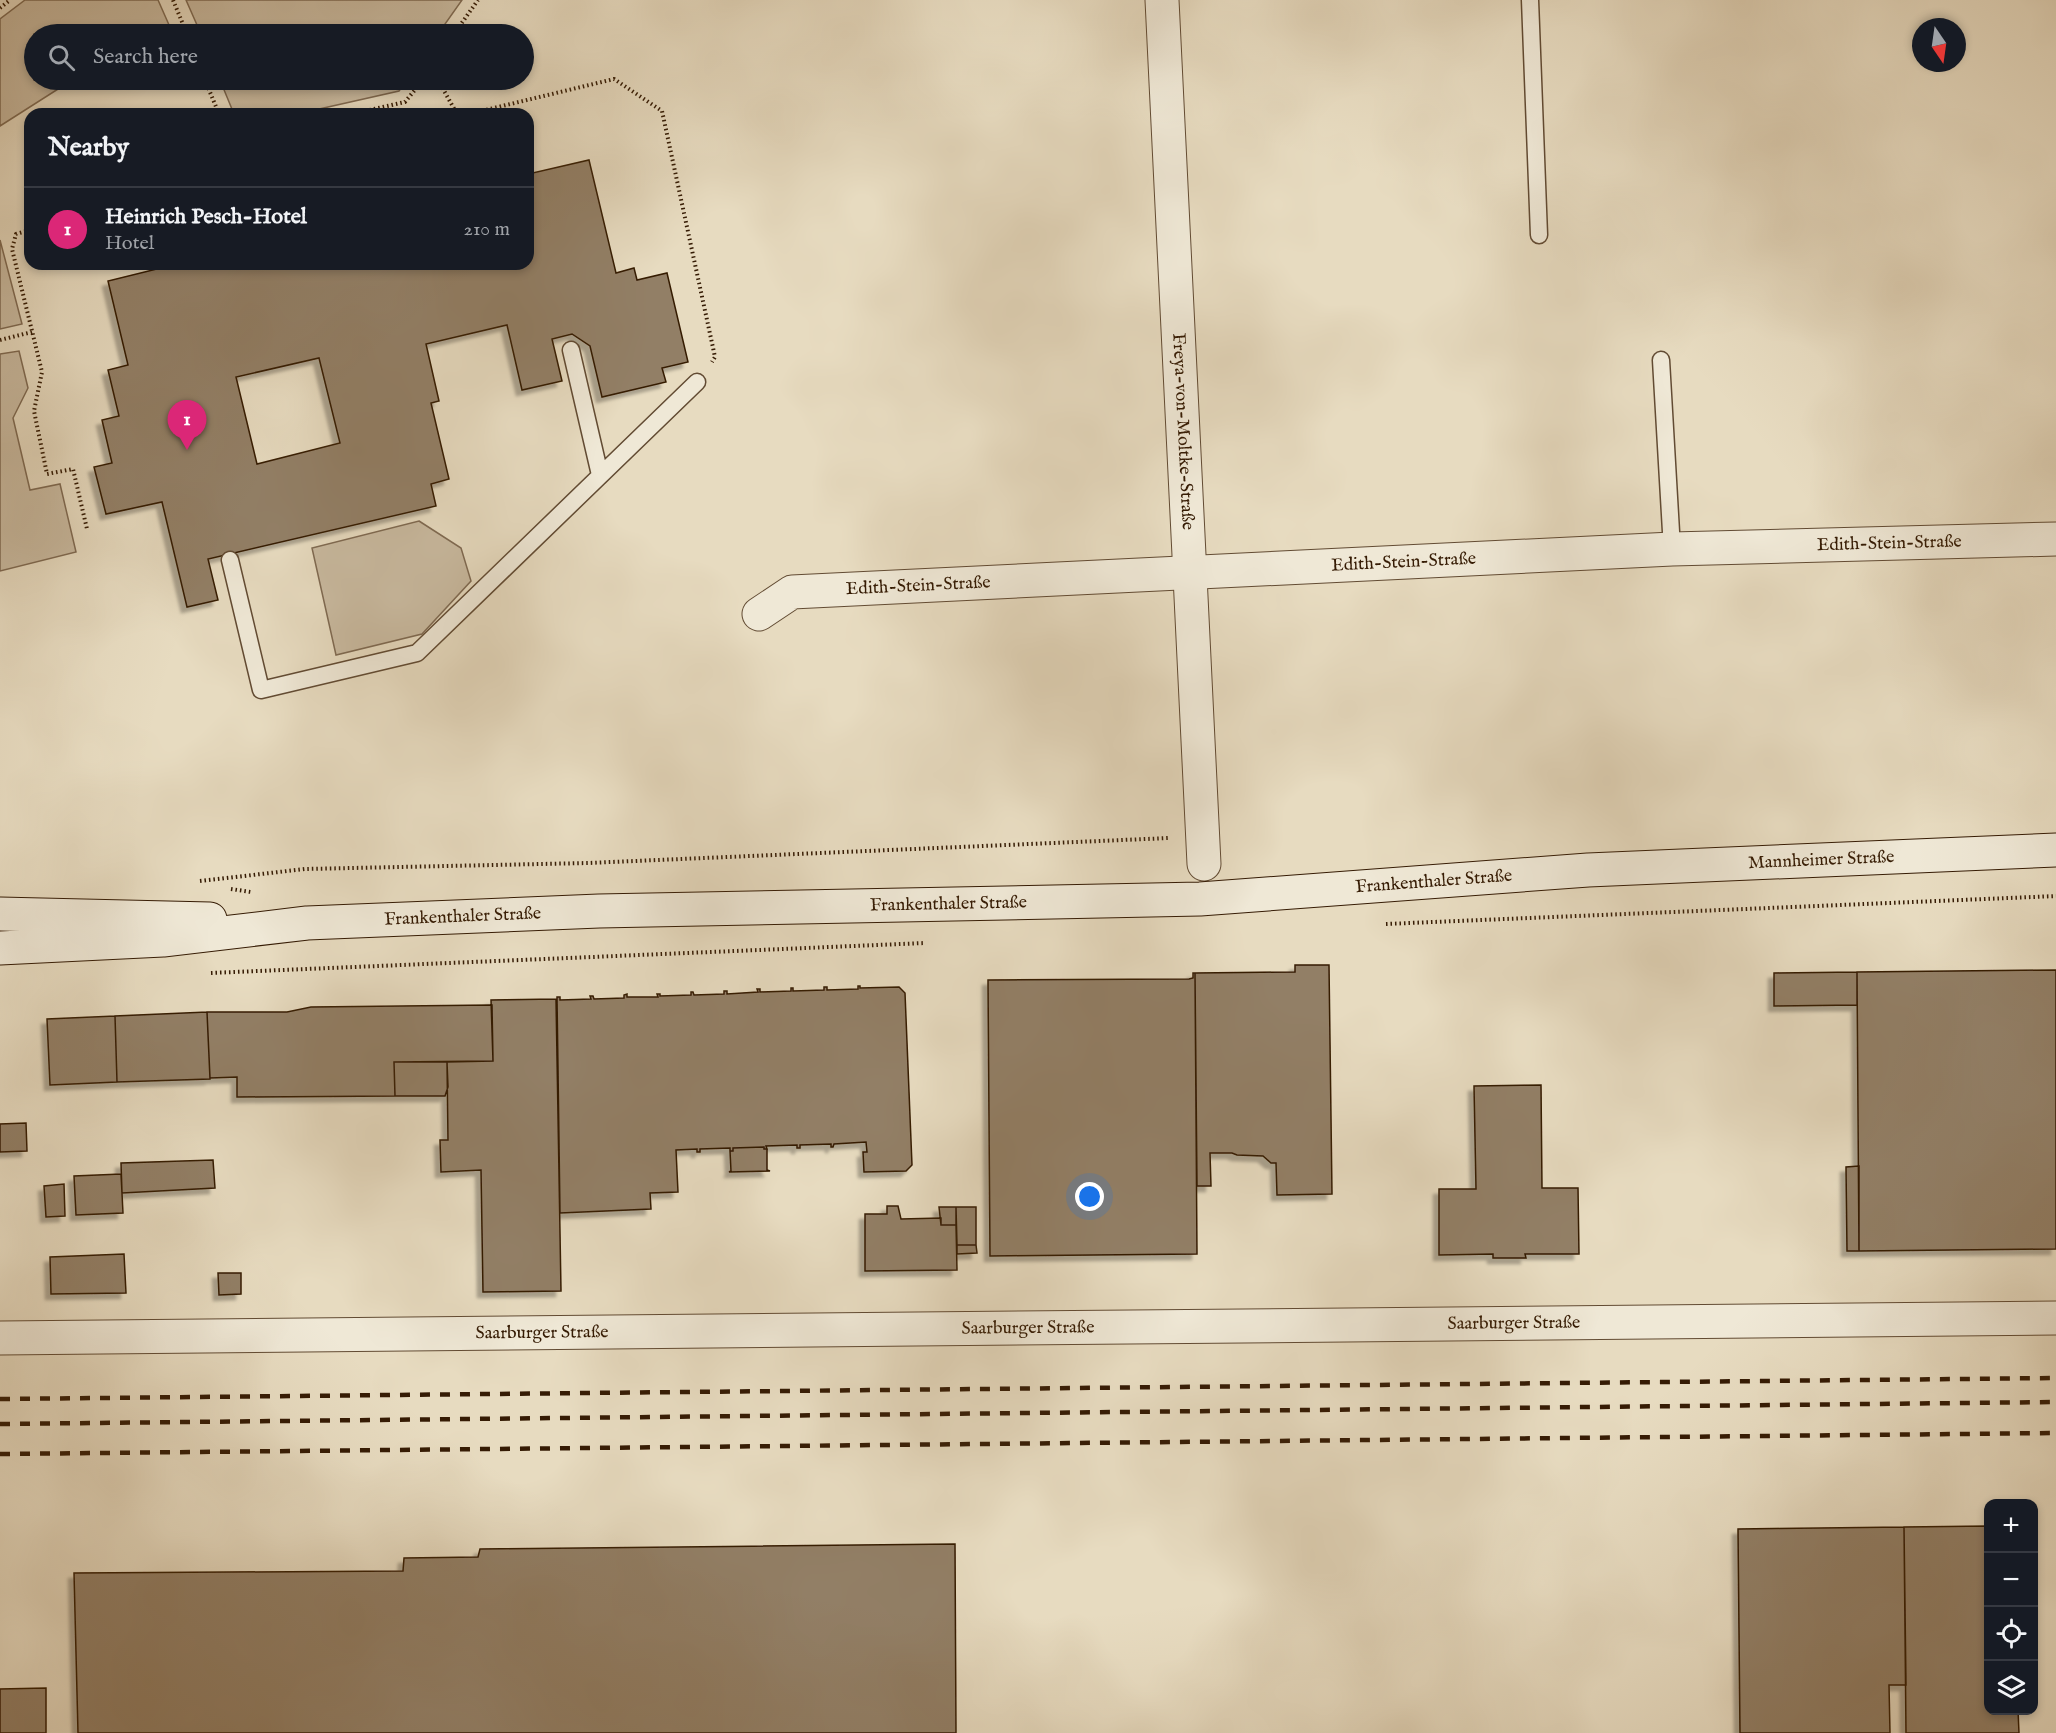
<!DOCTYPE html>
<meta charset="utf-8">
<style>
body{margin:0;font-family:"IM FELL English",serif;background:#242831;color:#f1f3f6}
.controls{position:absolute;right:18px;bottom:18px;display:grid;overflow:hidden;border-radius:12px;box-shadow:0 3px 9px #0003}
.controls button{width:54px;height:54px;display:grid;place-items:center;padding:0;border:0;border-bottom:2px solid #363941;background:#171b24;color:#f1f3f6;font:30px sans-serif}
.compass{position:absolute;left:1912px;top:18px;width:54px;height:54px;border-radius:50%;background:#171b24;box-shadow:0 3px 9px #0003;rotate:167deg}
.you{position:absolute;left:1090px;top:1197px;width:21px;height:21px;margin:-15px;border:4px solid #fff;border-radius:50%;background:#1a73e8;box-shadow:0 0 0 9px #1a73e833}
.badge{display:grid;place-items:center;width:39px;height:39px;border-radius:50%;background:#db2777;color:#fff;font-size:20px;font-weight:700}
.pin{position:absolute;translate:-50% -50px;filter:drop-shadow(0 2px 3px #0008)}
.pin::after{content:'';position:absolute;top:32px;width:21px;height:18px;background:inherit;clip-path:polygon(0 0,100% 0,50% 100%)}
.list{margin:0;padding:0;list-style:none}
h2{display:flex;justify-content:space-between;align-items:center;height:78px;margin:0;padding:0 24px;font-size:26px}
h2 small{font-size:20px;font-weight:400;color:#9ea1a6}
.list li{display:grid;grid-template-columns:39px 1fr auto;gap:18px;align-items:center;box-sizing:border-box;height:84px;padding:0 24px;border-top:2px solid #363941}
.list b{display:block;font-size:22px;white-space:nowrap}
.list p{margin:0;font-size:20px;white-space:nowrap;color:#9ea1a6}
.list em{font-size:20px;font-style:normal;color:#9ea1a6}
.icon{flex:none;width:33px;height:33px;fill:none;stroke:currentColor;stroke-width:2;stroke-linecap:round;stroke-linejoin:round}
.map{position:relative;flex:none;width:2056px;height:1733px;overflow:hidden}
.search{position:absolute;background:#171b24;box-shadow:0 3px 9px #0003;left:24px;top:24px;width:510px;height:66px;display:flex;align-items:center;gap:15px;box-sizing:border-box;padding:0 21px;border-radius:33px;color:#9ea1a6;font-size:22px}
.panel{position:absolute;background:#171b24;box-shadow:0 3px 9px #0003;left:24px;top:108px;width:510px;height:162px;border-radius:18px}
.map>svg:first-child{display:block}
.green{fill:#c9baa0;stroke:#7f6a52;stroke-width:1.5}
.building{fill:#927f66;stroke:#351b04;stroke-width:1.5;fill-rule:evenodd;filter:url(#shadow)}
.lines{fill:none;stroke-linecap:round;stroke-linejoin:round}
.lane-casing{stroke:#624b33;stroke-width:19}
.street-casing{stroke:#624b33;stroke-width:35}
.secondary-casing{stroke:#351b04;stroke-width:35}
.path{stroke:#351b04;stroke-width:4;stroke-dasharray:1.5 3;stroke-linecap:butt}
.lane{stroke:#efe8d6;stroke-width:16}
.street{stroke:#efe8d6;stroke-width:33}
.secondary{stroke:#efe8d6;stroke-width:33}
.rail{stroke:#351b04;stroke-width:4.5;stroke-dasharray:10 10;stroke-linecap:butt}
.labels{text-anchor:middle;dominant-baseline:central;stroke-width:5;stroke-linejoin:round;paint-order:stroke}
.street-label{font-size:18px;fill:#351b04;stroke:#efe8d6}
</style>
<div class="map">
<svg width="2056" height="1733" viewBox="0 0 2056 1733">
<defs>
<filter id="shadow"><feDropShadow dx="-5.5" dy="5.5" stdDeviation="1.5" flood-color="#0004"/></filter>
</defs>
<rect width="100%" height="100%" fill="#e7dbc0"/>
<filter id="stains"><feTurbulence type="fractalNoise" baseFrequency=".00333" numOctaves="4"/><feColorMatrix values="0 0 0 0 .2 0 0 0 0 .09 0 0 0 0 .02 0 0 0 .5 -.17"/></filter>
<radialGradient id="worn" r=".72"><stop offset=".6" stop-color="#630" stop-opacity="0"/><stop offset="1" stop-color="#630" stop-opacity=".3"/></radialGradient>
<!-- green -->
<path class="green" d="M25 0H158L173 34H34V80H104L58 89 0 126V19Z
M186 0H462L438 34H201Z
M220 80H407L399 91 297 114H234Z
M0 240 22 324 0 329Z
M19 351 28 388 13 418 30 490 60 484 76 552 0 571V354Z
M419 521 461 548 471 581 422 634 336 655 312 548Z"/>
<!-- building -->
<path class="building" d="M589 160 616 273 634 268 637 280 667 273 688 362 662 368 666 382 602 397 590 346 572 334 552 339 562 381 522 390 507 325 426 344 439 401 431 403 449 479 431 484 436 506 208 559 218 600 187 607 162 502 106 514 94 467 112 463 102 420 119 416 108 370 128 365 108 281 177 264H528V174ZM319 358 340 443 257 464 236 377Z
M1295 965H1329L1332 1194 1277 1195 1276 1163H1271L1263 1156 1237 1155 1232 1153H1210L1211 1186H1197L1195 973 1295 972Z
M2056 970V1249L1859 1251 1857 972Z
M1857 972V1005L1774 1006V973Z
M1193 973H1195L1197 1254 990 1256 988 980 1189 979 1193 978Z
M858 986H860V988L899 987 905 993 912 1165 906 1171 864 1172 863 1152H867L866 1142 834 1144 833 1147H831V1144L800 1145V1148H797V1145L766 1146 767 1149H764V1147L733 1148V1151H730V1148L700 1149V1152H697V1149L676 1150 678 1192 650 1193 651 1209 560 1213 557 997H560V1000L591 999 590 996H593L594 999 624 998V995L627 994V997H658L657 994H660V996L691 995V992H693L694 995 724 994V991H727V994L758 992 757 989H760V992L791 991V988H793V991L824 990V987H827V990L858 989Z
M556 999 561 1291 483 1292 481 1170 441 1172 440 1140H448L447 1062 493 1061 491 1000Z
M492 1005 493 1061 394 1062 395 1096 237 1097V1077L210 1078 207 1012H287L311 1007Z
M207 1012 210 1079 117 1082 115 1016Z
M115 1016 117 1082 50 1085 47 1019Z
M394 1062H447L448 1087 445 1096H395Z
M1541 1085 1542 1188H1578L1579 1254H1525L1526 1258H1493V1254L1439 1255V1189H1476L1474 1086Z
M26 1123 27 1151 0 1152V1124Z
M764 1147V1149H767V1170L770 1171 729 1172 731 1171 730 1151H733V1148Z
M213 1160 215 1188 122 1193 121 1163Z
M1859 1166V1251H1847L1846 1167Z
M121 1174 123 1213 76 1215 74 1176Z
M64 1184 65 1216 46 1217 44 1186Z
M887 1206H898L901 1219 941 1218V1225H956L957 1270 865 1271V1214H887Z
M939 1207H956V1225H941Z
M956 1207H976V1245H957Z
M957 1245H976L977 1253 957 1254Z
M124 1254 126 1293 51 1294 50 1257Z
M218 1273H241V1294L219 1295Z
M1988 1526V1710H2018L2019 1733H1906L1904 1527Z
M1904 1527 1906 1685H1889L1890 1733H1740L1738 1529Z
M955 1544 956 1733H78L74 1573 403 1571 404 1558 478 1557 480 1549Z
M46 1688V1733H0V1689Z"/>
<g class="lines">
<defs>
<path id="lane" d="M1530 0 1539 235
M571 350 600 475
M1661 360 1672 549
M230 560 261 690 417 653 697 382"/>
<g id="street">
<path id="s1" d="M1162 0 1204 864"/>
<path id="s2" d="M759 614 792 592 1672 549 2056 539"/>
<path id="s3" d="M0 1338 2056 1318"/>
</g>
<g id="secondary">
<path d="M0 914 210 919"/>
<path id="s4" d="M0 948 163 940 307 923 599 911 1200 899 1588 870 2056 850"/>
</g>
</defs>
<!-- lane casing -->
<use href="#lane" class="lane-casing"/>
<!-- street casing -->
<use href="#street" class="street-casing"/>
<!-- secondary casing -->
<use href="#secondary" class="secondary-casing"/>
<!-- path -->
<path class="path" d="M173 0 187 34
M0 8 10 0
M454 34 478 0
M205 80 219 114
M438 80 457 114
M352 114 405 102 423 80
M469 114 614 79 662 111 715 357 712 362
M30 230 16 234 12 249 42 372 34 411 47 474 73 469 87 529
M0 340 32 332
M200 881 305 869 588 863 1169 838
M231 889 251 892
M1386 924 2056 896
M211 973 925 943"/>
<!-- lane -->
<use href="#lane" class="lane"/>
<!-- street -->
<use href="#street" class="street"/>
<!-- secondary -->
<use href="#secondary" class="secondary"/>
<!-- rail -->
<path class="rail" d="M0 1399 2056 1378
M0 1424 2056 1402
M0 1454 2056 1433"/>
</g>
<g class="labels">
<!-- street labels -->
<g class="street-label">
<text stroke="none"><textPath href="#s1" startOffset="432">Freya-von-Moltke-Straße</textPath></text>
<text stroke="none"><textPath href="#s2" startOffset="1138">Edith-Stein-Straße</textPath></text>
<text stroke="none"><textPath href="#s2" startOffset="652">Edith-Stein-Straße</textPath></text>
<text stroke="none"><textPath href="#s2" startOffset="166">Edith-Stein-Straße</textPath></text>
<text stroke="none"><textPath href="#s4" startOffset="1824">Mannheimer Straße</textPath></text>
<text stroke="none"><textPath href="#s4" startOffset="1436">Frankenthaler Straße</textPath></text>
<text stroke="none"><textPath href="#s4" startOffset="950">Frankenthaler Straße</textPath></text>
<text stroke="none"><textPath href="#s4" startOffset="464">Frankenthaler Straße</textPath></text>
<text stroke="none"><textPath href="#s3" startOffset="1514">Saarburger Straße</textPath></text>
<text stroke="none"><textPath href="#s3" startOffset="1028">Saarburger Straße</textPath></text>
<text stroke="none"><textPath href="#s3" startOffset="542">Saarburger Straße</textPath></text>
</g>
</g>
<rect width="100%" height="100%" filter="url(#stains)"/>
<rect width="100%" height="100%" fill="url(#worn)"/>
</svg>
<div class="controls">
<button>+</button>
<button>−</button>
<button><svg class="icon" aria-label="locate" viewBox="0 0 24 24"><circle cx="12" cy="12" r="6"/><path d="M12 2v4M12 18v4M2 12h4M18 12h4"/></svg></button>
<button><svg class="icon" aria-label="layers" viewBox="0 0 24 24"><path d="M12 4l9 5-9 5-9-5zM3 14l9 5 9-5"/></svg></button>
</div>
<svg class="compass" viewBox="-18 -18 36 36"><path d="M0-13l5 13h-10z" fill="#e53935"/><path d="M0 13l5-13h-10z" fill="#9ea1a6"/></svg>
<div class="you"></div>
<div class="pin badge" style="left:187px;top:450px">1</div>
<div class="search"><svg class="icon" aria-label="search" viewBox="0 0 24 24"><circle cx="10" cy="10" r="6"/><path d="M15 15l6 6"/></svg>Search here</div>
<section class="panel">
<h2>Nearby<small></small></h2>
<ul class="list">
<li><span class="badge">1</span><div><b>Heinrich Pesch-Hotel</b><p>Hotel</p></div><em>210 m</em></li>
</ul>
</section>
</div>
